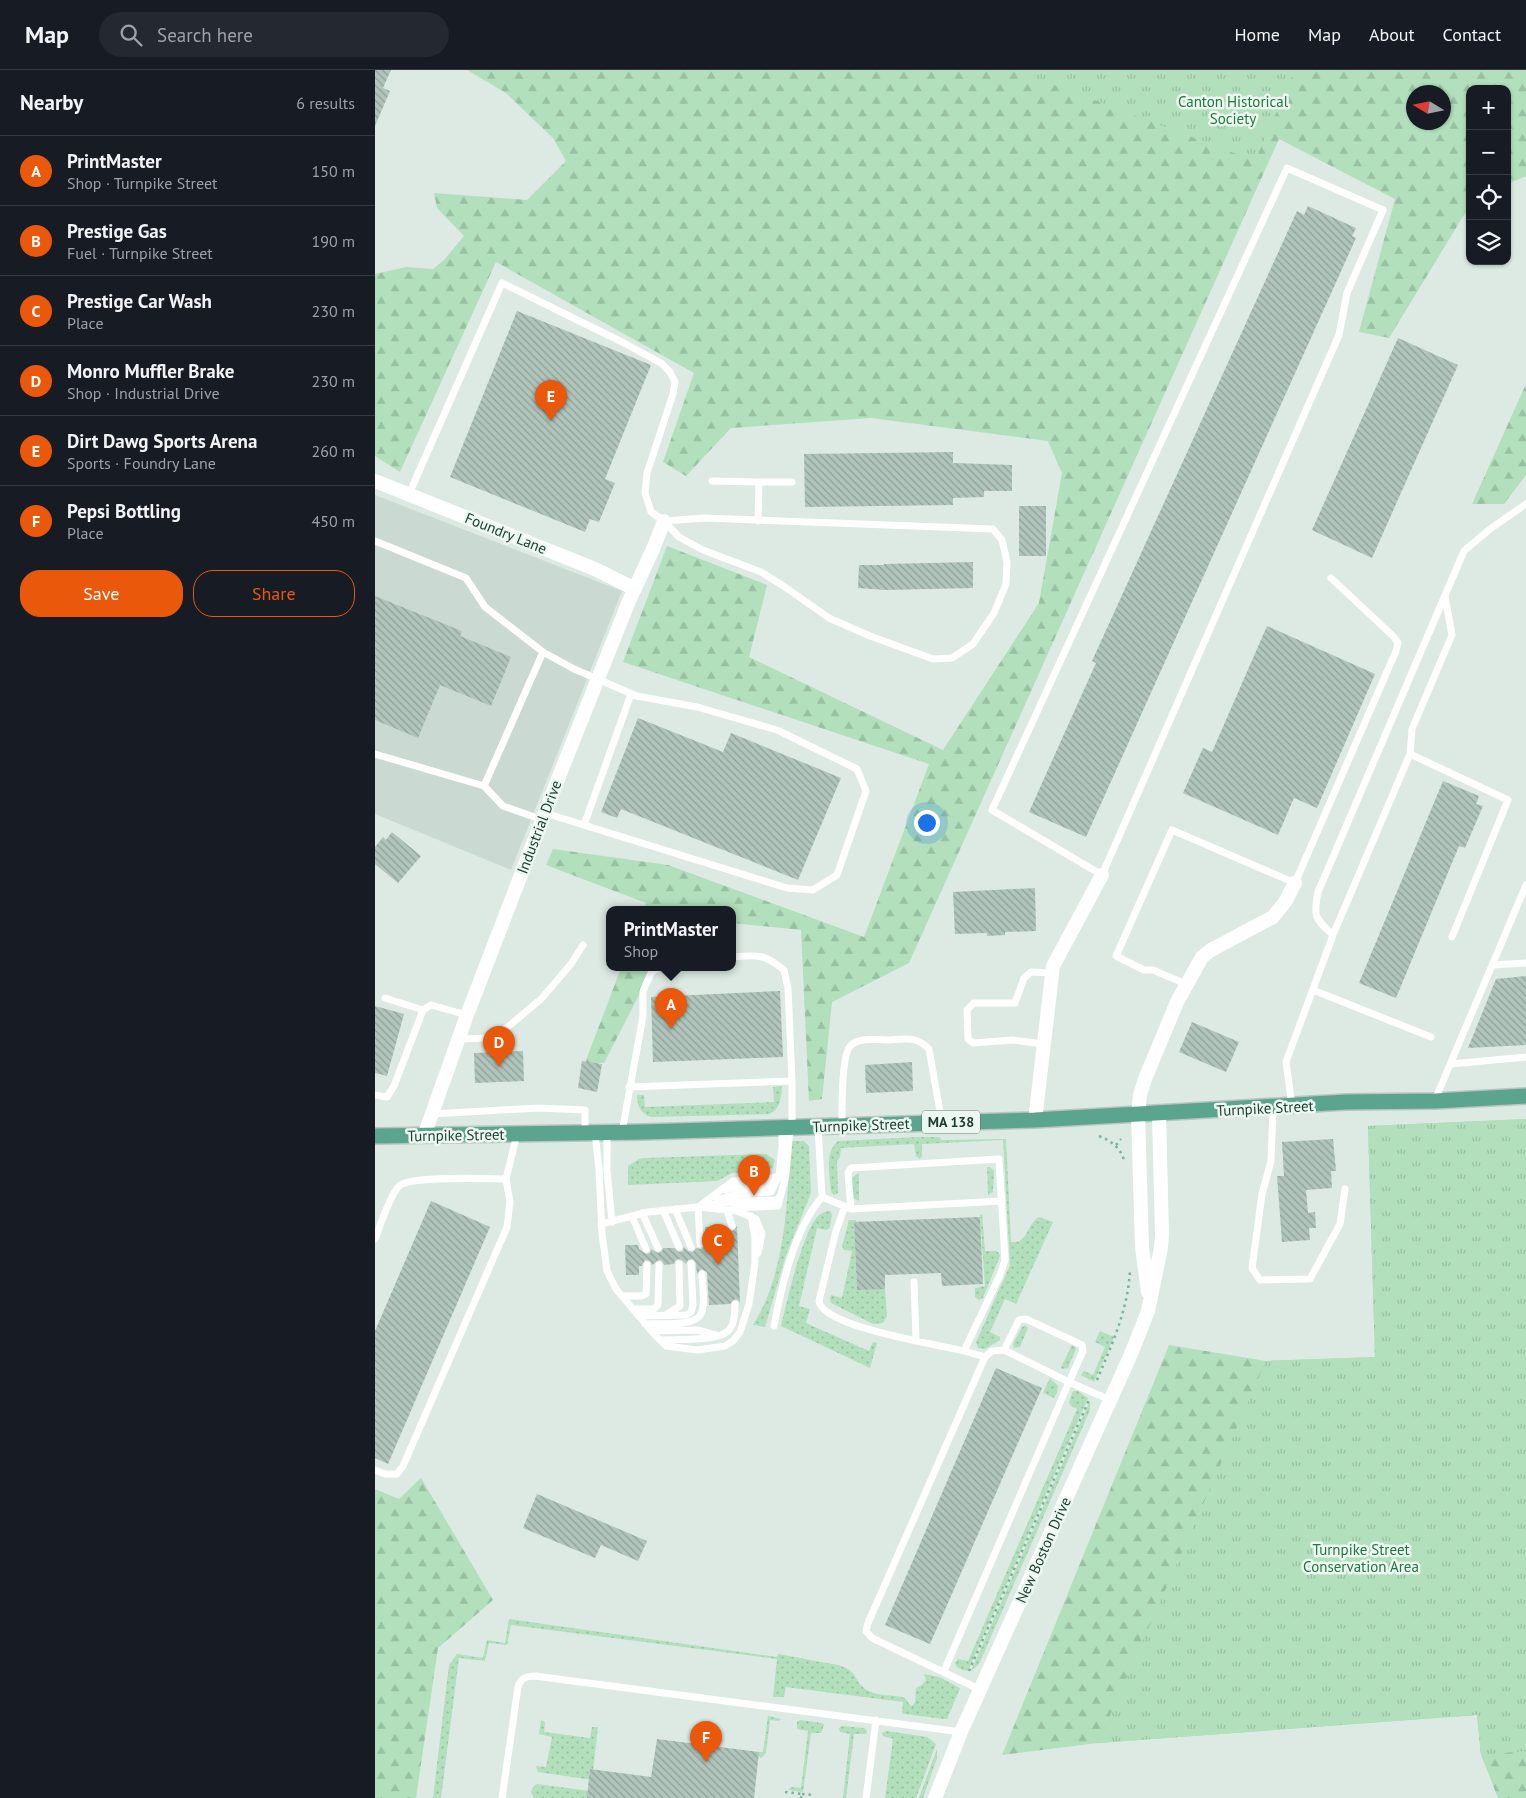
<!DOCTYPE html>
<meta charset="utf-8">
<style>
body{margin:0;font-family:"PT Sans",sans-serif;background:#242831;color:#f1f3f6}
.controls{position:absolute;right:15px;top:15px;display:grid;overflow:hidden;border-radius:10px;box-shadow:0 1px 4px #0004}
.controls button{width:45px;height:45px;display:grid;place-items:center;padding:0;border:0;border-bottom:1px solid #363941;background:#171b24;color:#f1f3f6;font:25px sans-serif}
.compass{position:absolute;left:1031px;top:15px;width:45px;height:45px;border-radius:50%;background:#171b24;box-shadow:0 1px 4px #0004;rotate:280deg}
.you{position:absolute;left:551px;top:752px;width:18px;height:18px;margin:-12px;border:4px solid #fff;border-radius:50%;background:#1a73e8;box-shadow:0 0 0 8px #1a73e833}
.badge{display:grid;place-items:center;width:32px;height:32px;border-radius:50%;background:#ea580c;color:#fff;font-size:16px;font-weight:700}
.pin{position:absolute;translate:-50% -41px;filter:drop-shadow(0 1px 2px #0008)}
.pin::after{content:'';position:absolute;top:26px;width:18px;height:15px;background:inherit;clip-path:polygon(0 0,100% 0,50% 100%)}
.popup{position:absolute;left:231px;top:836px;width:130px;height:65px;box-sizing:border-box;display:grid;place-content:center;border-radius:10px;background:#171b24;filter:drop-shadow(0 1px 4px #0005);font-size:16px;white-space:nowrap;color:#9ea1a6}
.popup b{font-size:19px;color:#f1f3f6}
.popup::after{content:'';position:absolute;left:50%;top:100%;margin-left:-10px;border:10px solid transparent;border-top-color:#171b24}
.list{margin:0;padding:0;list-style:none}
h2{display:flex;justify-content:space-between;align-items:center;height:65px;margin:0;padding:0 20px;font-size:21px}
h2 small{font-size:16px;font-weight:400;color:#9ea1a6}
.list li{display:grid;grid-template-columns:32px 1fr auto;gap:15px;align-items:center;box-sizing:border-box;height:70px;padding:0 20px;border-top:1px solid #363941}
.list b{display:block;font-size:19px;white-space:nowrap}
.list p{margin:0;font-size:16px;white-space:nowrap;color:#9ea1a6}
.list em{font-size:16px;font-style:normal;color:#9ea1a6}
.actions{display:flex;gap:10px;padding:15px 20px}
.actions a{flex:1;padding:11px 0;border:1px solid #ea580c;border-radius:20px;text-align:center;font-size:18px;color:#ea580c}
.actions .main{background:#ea580c;color:#fff}
.icon{flex:none;width:28px;height:28px;fill:none;stroke:currentColor;stroke-width:2;stroke-linecap:round;stroke-linejoin:round}
.map{position:relative;flex:none;width:1151px;height:1728px;overflow:hidden}
header{display:flex;align-items:center;gap:30px;box-sizing:border-box;height:70px;padding:0 25px;background:#171b24;border-bottom:1px solid #363941}
header strong{font-size:24px}
nav{display:flex;gap:28px;margin-inline-start:auto;font-size:18px}
.search{width:350px;height:45px;background:#242831;display:flex;align-items:center;gap:12px;box-sizing:border-box;padding:0 18px;border-radius:28px;color:#9ea1a6;font-size:19px}
main{display:flex}
aside{flex:1;background:#171b24}
.map>svg:first-child{display:block}
.built{fill:#cadad2}
.grass{fill:url(#grass-dots)}
.forest{fill:url(#forest-firs);fill-rule:evenodd}
.park{fill:url(#park-tufts)}
.building{fill:url(#building-back-hatch)}
.lines{fill:none;stroke-linecap:round;stroke-linejoin:round}
.primary-casing{stroke:#bbc4c1;stroke-width:18}
.path{stroke:#79b29d;stroke-width:2.5;stroke-dasharray:2.5 4;stroke-linecap:butt}
.lane{stroke:#fff;stroke-width:7}
.street{stroke:#fff;stroke-width:14}
.primary{stroke:#5ba58f;stroke-width:15}
.labels{text-anchor:middle;dominant-baseline:central;stroke-width:5;stroke-linejoin:round;paint-order:stroke}
.shield{fill:#ecf7f1;stroke:#5a736b;stroke-width:1}
.shield-label{font-size:14px;font-weight:bold;fill:#1c3b31}
.park-label{font-size:15px;fill:#23753f;stroke:#ecf7f1}
.street-label{font-size:15px;fill:#1c3b31;stroke:#ecf7f1}
</style>
<header>
<strong>Map</strong>
<div class="search"><svg class="icon" aria-label="search" viewBox="0 0 24 24"><circle cx="10" cy="10" r="6"/><path d="M15 15l6 6"/></svg>Search here</div>
<nav><a>Home</a><a>Map</a><a>About</a><a>Contact</a></nav>
</header>
<main>
<aside>
<h2>Nearby<small>6 results</small></h2>
<ul class="list">
<li><span class="badge">A</span><div><b>PrintMaster</b><p>Shop · Turnpike Street</p></div><em>150 m</em></li>
<li><span class="badge">B</span><div><b>Prestige Gas</b><p>Fuel · Turnpike Street</p></div><em>190 m</em></li>
<li><span class="badge">C</span><div><b>Prestige Car Wash</b><p>Place</p></div><em>230 m</em></li>
<li><span class="badge">D</span><div><b>Monro Muffler Brake</b><p>Shop · Industrial Drive</p></div><em>230 m</em></li>
<li><span class="badge">E</span><div><b>Dirt Dawg Sports Arena</b><p>Sports · Foundry Lane</p></div><em>260 m</em></li>
<li><span class="badge">F</span><div><b>Pepsi Bottling</b><p>Place</p></div><em>450 m</em></li>
</ul>
<div class="actions"><a class="main">Save</a><a>Share</a></div>
</aside>
<div class="map">
<svg width="1151" height="1728" viewBox="0 0 1151 1728">
<defs>
<pattern id="grass-dots" width="8" height="8" patternUnits="userSpaceOnUse" patternTransform="scale(1.25)"><rect width="8" height="8" fill="#b2dfbc"/><path d="M2 2h.1M6 6h.1" fill="none" stroke="#98c0a2" stroke-width="1.8" stroke-linecap="round"/></pattern>
<pattern id="forest-firs" width="22" height="20" patternUnits="userSpaceOnUse" patternTransform="scale(1.25)"><rect width="22" height="20" fill="#b2dfbc"/><path d="M5 1l3.5 6h-7zM16 11l3.5 6h-7z" fill="#98c0a2"/></pattern>
<pattern id="park-tufts" width="24" height="20" patternUnits="userSpaceOnUse" patternTransform="scale(1.25)"><rect width="24" height="20" fill="#b2dfbc"/><path d="M3 7l-1-3M5 7V3M7 7l1-3M15 17l-1-3M17 17v-4M19 17l1-3" fill="none" stroke="#98c0a2"/></pattern>
<pattern id="building-back-hatch" width="6" height="6" patternUnits="userSpaceOnUse" patternTransform="scale(1.25)"><rect width="6" height="6" fill="#b1c5bc"/><path d="M-1 5l2 2M0 0l6 6M5-1l2 2" fill="none" stroke="#8fa199"/></pattern>
</defs>
<rect width="100%" height="100%" fill="#dceae3"/>
<!-- built -->
<path class="built" d="M0 425 247 521 136 800 0 744Z"/>
<!-- grass -->
<path class="grass" d="M407 1016C406 1027 406 1038 395 1044L276 1047C266 1044 262 1036 262 1025H269L270 1037 399 1032 398 1017Z
M543 1067H565L566 1070 631 1069 636 1172C654 1174 651 1154 664 1147L678 1152 641 1234 630 1229 615 1262 625 1267V1270L610 1279 603 1278 601 1272 635 1195 628 1070 547 1074V1086L545 1089 541 1086 539 1074 466 1078 465 1087 462 1091 463 1123 459 1125 456 1122C455 1105 449 1083 463 1071Z
M416 1071H429L434 1076 436 1123 411 1185 390 1257 378 1255C411 1203 412 1132 416 1071Z
M391 1084 400 1090 398 1097 390 1102 357 1103 342 1111 253 1115V1096L264 1089 270 1088Z
M612 1097H615L619 1101 618 1122 613 1125Z
M484 1103V1131L478 1128 477 1110 479 1106Z
M452 1141H455L457 1145 455 1157 452 1160 442 1158 424 1236 435 1239 431 1253 494 1281 498 1272 502 1273 495 1298 406 1256C412 1231 427 1165 442 1147 445 1144 449 1142 452 1141Z
M607 1144 610 1181H621L624 1183 625 1186 608 1228 604 1230 600 1227V1218L610 1216 605 1145Z
M474 1150H481V1152H479L482 1219H510L512 1246 508 1253 498 1254 456 1233 455 1229 456 1225 467 1228 477 1181 469 1180 467 1176Z
M650 1255 653 1258 645 1277 639 1278 638 1274 647 1257Z
M725 1261 739 1267 719 1312 706 1305 709 1301 718 1305 730 1277 720 1272Z
M697 1275 700 1277 701 1279 693 1298 687 1299 686 1297Z
M675 1308 683 1316 682 1322 679 1328 668 1323Z
M698 1321H703L713 1328 593 1601C587 1600 582 1599 580 1593L583 1589 593 1591 702 1339 696 1336 694 1332Z
M715 1331V1340L604 1594 596 1601Z
M134 1549 402 1587 403 1584 463 1595C485 1601 477 1611 492 1620 504 1627 518 1624 530 1628L535 1635 537 1636 540 1632 541 1618 547 1615 551 1610 549 1604 564 1607 585 1618 572 1649H569L529 1644 527 1643 528 1632 411 1617 409 1627H398L402 1589 136 1555 132 1575 114 1573 110 1591 84 1588 66 1728H58L74 1595 82 1584 108 1588 112 1570 130 1573Z
M393 1646 406 1649 404 1651 395 1650 391 1683 386 1688 383 1685 384 1682H388Z
M166 1650 170 1652 169 1662 215 1668 217 1657H223L217 1710 163 1702 161 1696 171 1697 177 1667 164 1664Z
M425 1650 447 1653 449 1655 446 1663H436L428 1722 413 1720 416 1717 426 1718 433 1661 422 1659V1652Z
M467 1656 489 1658 492 1661 491 1664H479L471 1728H468L475 1664 465 1662 464 1658Z
M511 1661 552 1667 561 1674 541 1728H510L518 1669 508 1666 507 1663Z
M562 1679V1688L548 1728H544Z
M162 1714 215 1721 214 1728H159L156 1722 159 1716Z"/>
<!-- forest -->
<path class="forest" d="M92 0H1151V106L1132 114V19H1095V135L1014 268 984 262 1020 129 904 69 534 893 457 932 447 1029 434 1031 426 860 357 853V840H269L271 833 171 795 178 779 293 795 489 867 554 694 248 592 292 476 392 515 374 587 568 680 664 533 687 403 673 371 496 348 356 358 311 406 288 392 319 303 121 192 25 402 0 386V204L31 197 58 199 69 190 89 166 62 138 59 123 152 130 191 91 178 68 131 23ZM1038 22H1068V52H1038Z
M1151 314V405L1129 434H1097Z
M246 898H278L229 993H210Z
M1151 1049V1728H1123L1106 1685 1102 1645 723 1673 627 1685 794 1275 891 1291 1000 1287 993 1056Z
M46 1408 118 1530 63 1578 41 1728H0V1419L24 1429Z"/>
<!-- park -->
<path class="park" d="M640 0H920L880 91Z
M1151 1049V1681L1106 1685 1102 1645 723 1673 891 1291 1000 1287 993 1056Z"/>
<!-- building -->
<path class="building" d="M0 0H16L8 18 15 21 0 56Z
M933 136 981 158 977 166 981 168 711 767 654 742 721 593 717 591 922 141 929 145Z
M142 241 276 295 230 409 240 413 224 452 215 449 210 462 75 407Z
M1023 268 1083 295 997 488 937 460Z
M578 382V393L637 395V421H609V427L578 428V435L430 437 429 384Z
M644 436H671V486H644Z
M598 492V518L510 520 483 518 484 495H509V494Z
M0 526 87 561 85 566 136 587 116 636 65 615 43 668 0 650Z
M892 556 1000 604 942 738 919 728 903 765 808 723 828 678 837 682Z
M263 648 348 682 356 663 466 708 423 810 246 739 242 748 226 742Z
M1068 711 1104 726 1101 734 1108 736 1090 778 1084 776 1021 928 984 913Z
M17 762 46 786 23 813 0 794V777L8 767 11 770Z
M660 818 661 861 630 862V865L612 866V863L580 864 578 822Z
M1151 906V975L1093 978 1121 909Z
M405 921 408 987 278 992 276 927Z
M0 936 29 944 12 1006 0 1003Z
M817 952 864 972 851 1002 804 982Z
M148 981 149 1011 100 1013 99 983Z
M207 991 227 994 222 1022 203 1018Z
M537 992 538 1021 491 1023 490 995Z
M958 1069 961 1101H956L957 1118 931 1120 933 1143 940 1142 941 1158H934L935 1170 907 1172 902 1106H909L907 1072Z
M56 1131 115 1157 13 1394 0 1388V1261Z
M605 1147 608 1214 567 1216 566 1203 510 1205V1219L482 1220 479 1152Z
M351 1156 354 1160 358 1161 362 1156 365 1233 363 1230 360 1229 355 1234 334 1235 332 1202 326 1199 322 1204 321 1193 318 1189 313 1190 311 1194 307 1190 303 1189 300 1191 299 1194 289 1195 287 1191 284 1190 277 1195 275 1191 270 1190 267 1196H264V1205H251L250 1175H263L264 1179 271 1184 275 1183 276 1179 283 1183 287 1181 288 1178H299L304 1182 308 1181 309 1177 313 1181 318 1182 321 1178 326 1179 330 1176V1157Z
M621 1298 667 1318 555 1574 510 1555Z
M162 1424 272 1471 263 1491 226 1475 220 1488 148 1458Z
M282 1669 384 1682 379 1728H212L215 1699 276 1707Z"/>
<g class="lines">
<defs>
<path id="primary" d="M0 1066 268 1062 660 1050 971 1032 1060 1031 1151 1026"/>
</defs>
<!-- primary casing -->
<use href="#primary" class="primary-casing"/>
<!-- path -->
<path class="path" d="M724 1066C736 1071 745 1077 749 1090
M741 1075 746 1069
M722 1310C737 1274 753 1240 755 1200
M594 1601 714 1330
M410 1722 427 1724 426 1728
M427 1724 440 1725"/>
<!-- lane -->
<path class="lane" d="M912 98 1008 140 972 223 964 265 727 805 617 740Z
M337 411 384 412 383 451
M384 412H417
M34 424 127 213 247 272 286 293 295 302 300 312 298 324 272 403 270 423 276 442 289 451 304 467 328 480 386 502 410 517 454 548 495 566 558 589 577 588 598 574 619 543 631 514 632 492 627 470 618 459 330 448 289 451
M0 471 91 508 110 537 168 582 199 599 262 626 322 637 402 660 482 699 491 721 462 805 438 820 412 818 170 743
M0 684 109 716 128 736 168 750
M1035 684 1133 730 1077 867
M109 716 168 582
M209 755 256 624
M958 865C940 848 938 847 943 822L1089 481 1115 459 1151 434
M357 887C383 885 388 883 409 900L413 918 417 1011V1057
M1118 895 1151 893
M811 914 778 900H769L741 886 797 760 920 813 1021 581 1023 573 1019 567 956 508
M938 920 1056 967
M10 928 48 940
M83 969 114 968 128 961 166 929 196 894 208 875
M669 974 637 970 598 973 593 969 592 940 599 933H640L649 908 656 902 677 903
M1076 994 1151 987
M254 1017 417 1011
M0 1025 12 1027 19 1016 48 940 56 935 92 945
M1060 1030 1151 815
M917 1036 911 992 958 865 1035 684 1037 659 1077 565 1070 527
M898 1037 896 1091 887 1124 877 1198 885 1210 935 1209 965 1154 970 1119
M56 1044 163 1038 210 1040V1063
M467 1056C467 1040 466 984 476 975 485 967 504 970 514 970 531 969 542 966 554 979L567 1053
M443 1057 447 1127 476 1139 473 1103 476 1098 624 1089 630 1190 625 1205 589 1281 610 1287
M232 1062V1100L237 1152
M247 1062 268 946V921L276 903 283 898
M220 1063 224 1099 227 1164 232 1201 241 1219 280 1265 291 1276 322 1280 350 1276 358 1271 365 1262 374 1234 380 1193V1168L376 1146
M350 1120 360 1117 397 1115 401 1110
M342 1130 361 1124 396 1122 404 1106
M333 1135 363 1131 402 1130 405 1126
M470 1136 461 1161 444 1231C447 1257 565 1275 589 1281
M323 1137 358 1111 392 1109 404 1106 407 1077V1058
M323 1137 325 1174
M358 1138 403 1136 411 1105 415 1057
M300 1139 316 1177
M476 1139 627 1131
M288 1140 304 1177
M352 1140 357 1156
M267 1143 283 1178
M257 1146 271 1179
M226 1154 273 1142 323 1137 362 1141 381 1149 387 1164 383 1183
M0 1169C5 1156 15 1125 24 1116 36 1105 111 1109 131 1109
M539 1212 541 1270
M247 1226H266L271 1224 272 1195
M258 1239H279L283 1235 284 1195
M292 1244 305 1236 304 1194
M264 1246 311 1245 316 1242 318 1235 316 1194
M270 1254C284 1253 320 1257 326 1244 331 1233 327 1215 327 1204
M399 1256C407 1214 419 1160 447 1127
M277 1261 322 1260 341 1265
M285 1270C300 1269 344 1272 354 1260 360 1253 360 1242 360 1234
M0 1400 10 1404H22L28 1396 132 1157 135 1132 131 1109 142 1064
M569 1601 694 1312 629 1280
M606 1620 497 1568 491 1561 493 1553 610 1287 617 1281 629 1280 644 1250 651 1249 707 1275 708 1281 694 1312 735 1330
M127 1728 143 1617C146 1608 151 1606 160 1606L586 1662
M491 1728 501 1650"/>
<!-- street -->
<path class="street" d="M0 411 220 499 260 519
M660 1050 678 896 727 805
M49 1066 92 945 181 714 254 531 278 479 289 451
M773 1222 767 1177 763 1044 765 1025 770 1009 802 932 827 887 836 880 898 847 910 832 920 813
M560 1728 586 1662 756 1284 773 1241 786 1178 787 1165 784 1044"/>
<!-- primary -->
<use href="#primary" class="primary"/>
</g>
<g class="labels">
<!-- shield labels -->
<rect class="shield" x="547" y="1040.5" width="58" height="23" rx="4"/>
<g class="shield-label">
<text x="576" y="1052">MA 138</text>
</g>
<!-- park labels -->
<g class="park-label">
<text x="858" y="31">Canton Historical<tspan x="858" dy="17">Society</tspan></text>
<text x="986" y="1479">Turnpike Street<tspan x="986" dy="17">Conservation Area</tspan></text>
</g>
<!-- street labels -->
<g class="street-label">
<text transform="translate(131 463) rotate(22)">Foundry Lane</text>
<text transform="translate(164 757) rotate(-69)">Industrial Drive</text>
<text transform="translate(890 1038) rotate(-3)">Turnpike Street</text>
<text transform="translate(486 1055) rotate(-2)">Turnpike Street</text>
<text transform="translate(81 1065) rotate(-1)">Turnpike Street</text>
<text transform="translate(668 1480) rotate(-66)">New Boston Drive</text>
</g>
</g>
</svg>
<div class="controls">
<button>+</button>
<button>−</button>
<button><svg class="icon" aria-label="locate" viewBox="0 0 24 24"><circle cx="12" cy="12" r="6"/><path d="M12 2v4M12 18v4M2 12h4M18 12h4"/></svg></button>
<button><svg class="icon" aria-label="layers" viewBox="0 0 24 24"><path d="M12 4l9 5-9 5-9-5zM3 14l9 5 9-5"/></svg></button>
</div>
<svg class="compass" viewBox="-18 -18 36 36"><path d="M0-13l5 13h-10z" fill="#e53935"/><path d="M0 13l5-13h-10z" fill="#9ea1a6"/></svg>
<div class="you"></div>
<div class="pin badge" style="left:296px;top:959px">A</div>
<div class="popup"><b>PrintMaster</b>Shop</div>
<div class="pin badge" style="left:379px;top:1126px">B</div>
<div class="pin badge" style="left:343px;top:1195px">C</div>
<div class="pin badge" style="left:124px;top:997px">D</div>
<div class="pin badge" style="left:176px;top:351px">E</div>
<div class="pin badge" style="left:331px;top:1692px">F</div>
</div>
</main>
